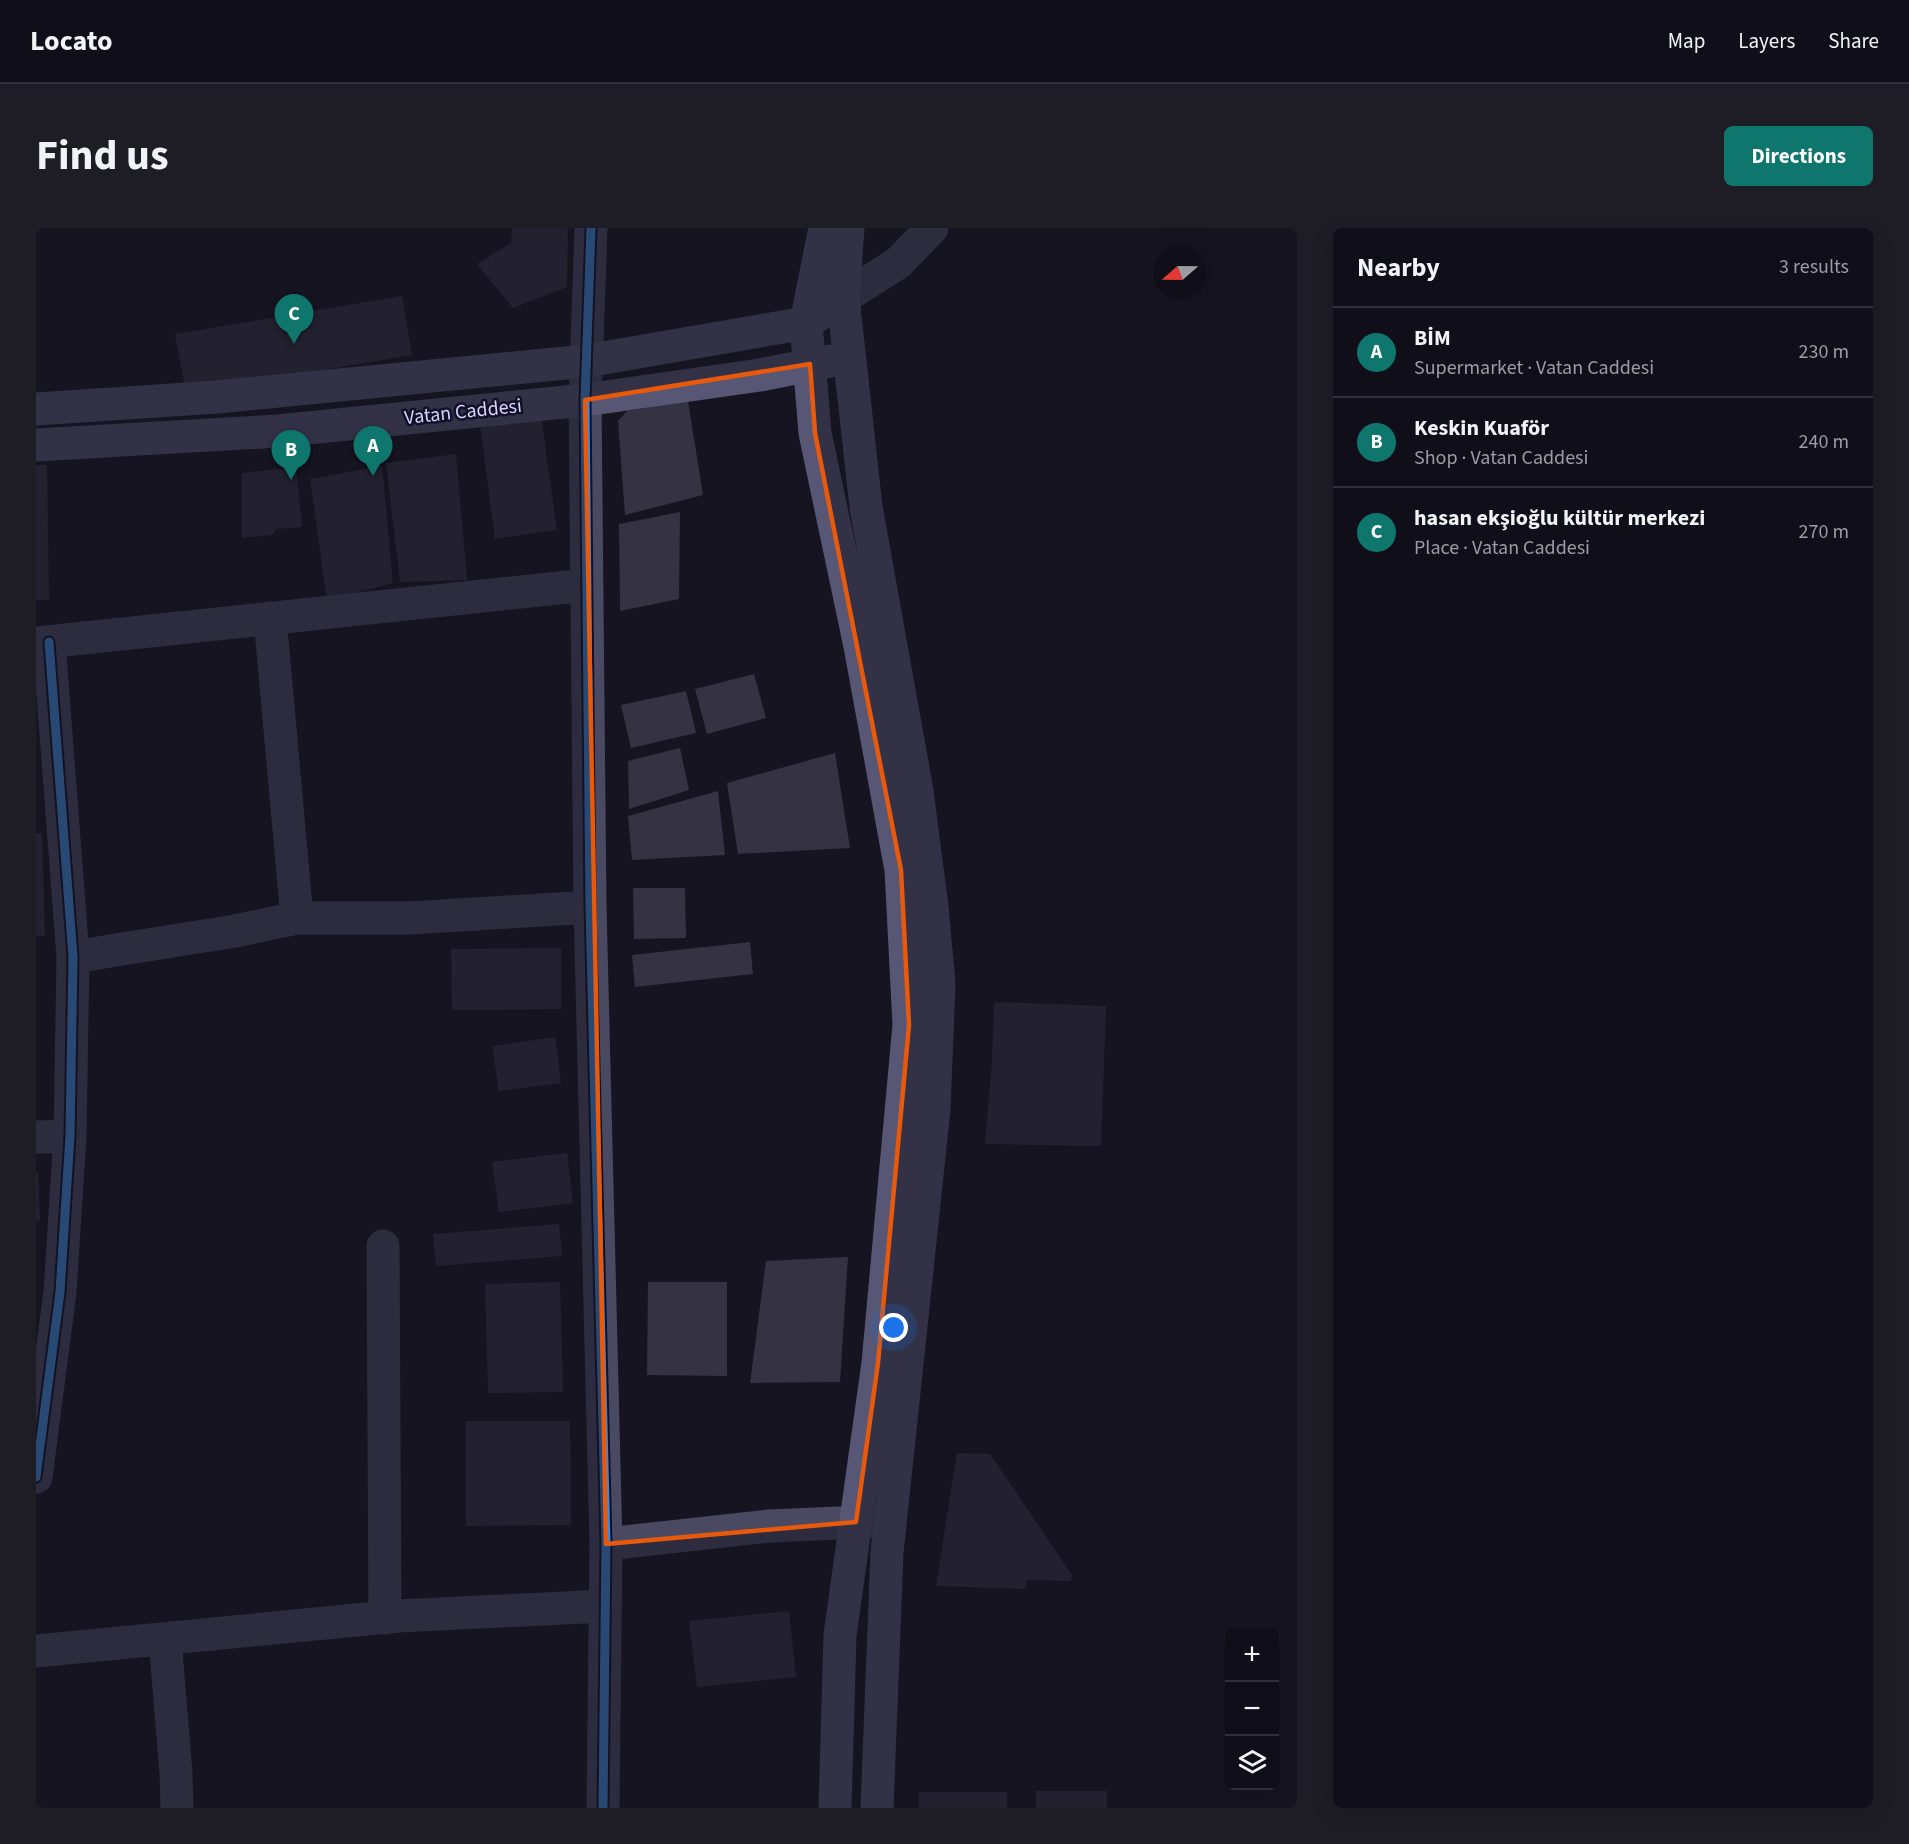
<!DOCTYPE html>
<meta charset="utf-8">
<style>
body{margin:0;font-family:"Source Sans 3",sans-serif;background:#1e1d26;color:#f1f3f6}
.controls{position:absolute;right:18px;bottom:18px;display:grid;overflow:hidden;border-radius:9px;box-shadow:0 6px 24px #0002}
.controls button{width:54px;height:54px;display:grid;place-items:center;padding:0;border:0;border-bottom:2px solid #302f38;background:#100f19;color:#f1f3f6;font:30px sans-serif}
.compass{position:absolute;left:1117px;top:18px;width:54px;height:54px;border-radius:50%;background:#100f19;box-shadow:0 6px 24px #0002;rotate:250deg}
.you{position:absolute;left:858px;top:1100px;width:21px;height:21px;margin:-15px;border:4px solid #fff;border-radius:50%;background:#1a73e8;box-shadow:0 0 0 9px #1a73e833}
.badge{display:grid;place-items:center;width:39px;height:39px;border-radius:50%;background:#0f766e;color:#fff;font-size:20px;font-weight:700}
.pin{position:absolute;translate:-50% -50px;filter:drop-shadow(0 2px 3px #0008)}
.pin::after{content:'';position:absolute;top:32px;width:21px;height:18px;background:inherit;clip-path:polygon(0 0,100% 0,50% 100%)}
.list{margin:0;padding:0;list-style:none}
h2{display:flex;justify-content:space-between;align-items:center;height:78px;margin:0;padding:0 24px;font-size:26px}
h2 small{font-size:20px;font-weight:400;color:#9c9ca2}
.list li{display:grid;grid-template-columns:39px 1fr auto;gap:18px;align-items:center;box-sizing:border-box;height:90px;padding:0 24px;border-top:2px solid #302f38}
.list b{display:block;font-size:22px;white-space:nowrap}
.list p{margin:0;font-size:20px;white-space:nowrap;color:#9c9ca2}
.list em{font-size:20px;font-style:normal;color:#9c9ca2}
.icon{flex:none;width:33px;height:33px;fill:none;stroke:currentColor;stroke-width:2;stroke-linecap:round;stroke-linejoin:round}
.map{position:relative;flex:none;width:1261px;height:1580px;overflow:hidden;border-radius:9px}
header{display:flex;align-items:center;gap:36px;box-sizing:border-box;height:84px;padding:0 30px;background:#100f19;border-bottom:2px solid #302f38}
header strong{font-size:28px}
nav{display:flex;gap:33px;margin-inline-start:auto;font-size:21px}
.intro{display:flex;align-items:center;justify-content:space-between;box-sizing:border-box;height:144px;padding:0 36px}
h1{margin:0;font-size:42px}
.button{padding:15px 27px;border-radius:9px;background:#0f766e;color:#fff;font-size:21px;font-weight:700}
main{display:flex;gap:36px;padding:0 36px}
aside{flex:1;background:#100f19;border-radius:9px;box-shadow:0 6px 24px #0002}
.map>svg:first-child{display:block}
.building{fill:#343243}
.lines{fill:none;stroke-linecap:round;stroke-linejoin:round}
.street{stroke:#4a4962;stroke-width:33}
.secondary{stroke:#575674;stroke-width:33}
.cycleway-casing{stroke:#130f26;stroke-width:13}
.cycleway{stroke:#408adc;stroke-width:9}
.marked{fill:none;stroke:#e8590c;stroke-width:4.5;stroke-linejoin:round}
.labels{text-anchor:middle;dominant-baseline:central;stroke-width:5;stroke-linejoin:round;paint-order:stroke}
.street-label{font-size:20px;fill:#d9d4ff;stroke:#130f26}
</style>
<header>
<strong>Locato</strong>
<nav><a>Map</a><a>Layers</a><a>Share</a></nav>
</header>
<div class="intro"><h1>Find us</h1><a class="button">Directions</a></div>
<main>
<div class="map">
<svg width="1261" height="1580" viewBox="0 0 1261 1580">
<rect width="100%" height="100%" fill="#161421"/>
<!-- building -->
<path class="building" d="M476 0H532L531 59 477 80 441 36 475 15Z
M366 68 376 127 150 165 139 106Z
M652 173 667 267 589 287 582 193 591 183Z
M505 188 521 302 459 311 444 196Z
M420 226 431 352 364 354 350 235Z
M0 237H11L13 372H0Z
M346 238 357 355 291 372 274 251Z
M260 239 266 299 240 301 236 307 206 310V245Z
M644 284 643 371 584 383 583 296Z
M718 446 730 490 671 506 659 461Z
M650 463 660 505 595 520 585 477Z
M644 520 653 562 593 581 592 533Z
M799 525 814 620 702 626 691 555Z
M682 563 689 627 596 632 592 588Z
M0 605H6L9 708H0Z
M597 660H649L650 710 598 711Z
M714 714 717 746 599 759 596 727Z
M525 720V781L416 782 415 721Z
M958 774 1070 778 1065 918 949 916 956 833Z
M519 809 525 855 463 863 456 818Z
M531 925 537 975 463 984 456 934Z
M0 944H2L4 992 0 993Z
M523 996 526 1028 400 1038 397 1006Z
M812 1029 804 1154 714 1155 730 1033Z
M524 1054 527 1164 452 1165 449 1056Z
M612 1054H691V1148L611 1147Z
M430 1193H534L535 1297 430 1298Z
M921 1225 954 1226 1036 1347 1035 1353 991 1352 989 1361 900 1358Z
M753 1383 760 1449 661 1459 653 1393Z
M1000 1563H1071V1580H1000Z
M883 1564H971V1580H883Z"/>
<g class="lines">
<!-- street -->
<path class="street" d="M555 0 549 172 554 679 570 1316 567 1580
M807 70 862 35 896 0
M234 390 261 690
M0 415 551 357
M37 729 199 703 261 690H373L554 679
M0 909 34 908
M347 1018 349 1390
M0 1249 24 1064 34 908 37 729 13 414
M570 1316 734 1298 847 1293
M129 1411 140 1545 141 1580
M0 1423 362 1388 569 1378"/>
<!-- secondary -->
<path class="secondary" d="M789 0 770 95 779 205 824 418 865 642 873 797 842 1135 804 1407 799 1580
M812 0 807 70 830 279 881 563 896 679 903 756 898 881 851 1324 841 1580
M0 181 181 169 550 133 770 95 788 83
M0 217 242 203 549 172 724 147 794 133"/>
<defs>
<path id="cycleway" d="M555 0 549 172 554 679 570 1316 567 1580
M0 1249 24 1064 34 908 37 729 13 414"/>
</defs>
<!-- cycleway casing -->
<use href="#cycleway" class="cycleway-casing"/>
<!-- cycleway -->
<use href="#cycleway" class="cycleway"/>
</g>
<!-- marked area -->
<path d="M0 0H1261V1580H0ZM774 136 779 205 865 642 873 797 842 1135 820 1294 570 1316 549 172Z" fill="#161421" fill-opacity=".55" fill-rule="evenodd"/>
<path class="marked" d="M774 136 779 205 865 642 873 797 842 1135 820 1294 570 1316 549 172Z"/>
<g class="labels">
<!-- street labels -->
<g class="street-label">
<text transform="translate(427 184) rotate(-6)">Vatan Caddesi</text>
</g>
</g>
</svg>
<div class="controls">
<button>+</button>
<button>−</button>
<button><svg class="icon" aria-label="layers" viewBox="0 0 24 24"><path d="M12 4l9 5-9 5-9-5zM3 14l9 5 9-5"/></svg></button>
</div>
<svg class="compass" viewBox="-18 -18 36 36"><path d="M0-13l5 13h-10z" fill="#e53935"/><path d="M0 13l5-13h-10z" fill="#9c9ca2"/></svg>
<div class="you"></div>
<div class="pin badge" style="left:337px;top:248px">A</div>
<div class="pin badge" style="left:255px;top:252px">B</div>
<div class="pin badge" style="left:258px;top:116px">C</div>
</div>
<aside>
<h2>Nearby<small>3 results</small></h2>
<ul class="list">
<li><span class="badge">A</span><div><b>BİM</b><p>Supermarket · Vatan Caddesi</p></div><em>230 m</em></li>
<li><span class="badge">B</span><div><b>Keskin Kuaför</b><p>Shop · Vatan Caddesi</p></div><em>240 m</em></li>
<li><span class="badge">C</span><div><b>hasan ekşioğlu kültür merkezi</b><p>Place · Vatan Caddesi</p></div><em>270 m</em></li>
</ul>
</aside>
</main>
